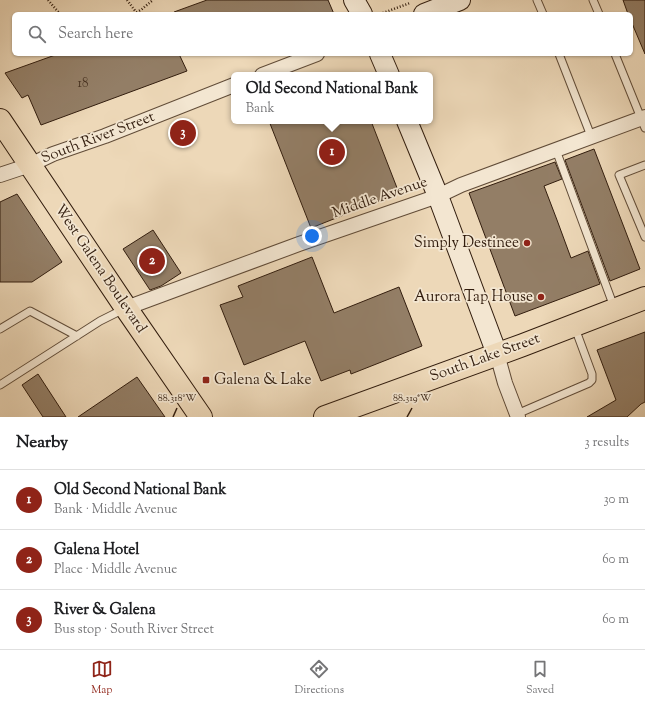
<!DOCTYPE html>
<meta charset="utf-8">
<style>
body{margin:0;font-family:"Sorts Mill Goudy",serif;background:#f6f6f6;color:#202124}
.you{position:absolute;left:312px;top:236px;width:14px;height:14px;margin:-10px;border:3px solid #fff;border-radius:50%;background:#1a73e8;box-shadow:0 0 0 6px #1a73e833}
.badge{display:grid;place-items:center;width:26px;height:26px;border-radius:50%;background:#8f2418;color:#fff;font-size:13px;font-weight:700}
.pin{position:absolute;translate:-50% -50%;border:2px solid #fff;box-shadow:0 1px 4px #0006}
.popup{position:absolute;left:231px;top:72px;width:202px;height:52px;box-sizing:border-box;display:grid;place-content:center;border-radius:6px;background:#fff;filter:drop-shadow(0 1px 3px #0005);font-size:13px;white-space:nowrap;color:#757577}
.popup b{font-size:15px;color:#202124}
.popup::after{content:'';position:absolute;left:50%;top:100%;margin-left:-8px;border:8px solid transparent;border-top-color:#fff}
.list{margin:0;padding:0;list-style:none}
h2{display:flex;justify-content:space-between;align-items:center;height:52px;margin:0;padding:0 16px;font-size:17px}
h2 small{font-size:13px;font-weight:400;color:#757577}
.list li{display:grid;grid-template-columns:26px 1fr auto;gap:12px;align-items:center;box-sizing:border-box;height:60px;padding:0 16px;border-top:1px solid #e0e0e0}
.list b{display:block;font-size:15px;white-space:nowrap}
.list p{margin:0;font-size:13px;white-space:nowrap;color:#757577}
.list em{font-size:13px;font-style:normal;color:#757577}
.icon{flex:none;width:22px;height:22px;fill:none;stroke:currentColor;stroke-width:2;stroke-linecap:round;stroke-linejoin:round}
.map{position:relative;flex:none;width:645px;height:417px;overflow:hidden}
.search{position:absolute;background:#fff;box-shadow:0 1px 3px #0004;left:12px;right:12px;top:12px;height:44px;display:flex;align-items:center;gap:10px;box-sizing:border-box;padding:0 14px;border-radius:6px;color:#757577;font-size:15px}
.sheet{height:232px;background:#fff}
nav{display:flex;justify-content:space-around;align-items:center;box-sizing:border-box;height:56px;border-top:1px solid #e0e0e0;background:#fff;font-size:11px;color:#757577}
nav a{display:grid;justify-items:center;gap:2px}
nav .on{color:#8f2418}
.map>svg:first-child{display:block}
.building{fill:#937e66;stroke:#321d0e}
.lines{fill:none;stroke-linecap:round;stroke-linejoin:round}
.lane-casing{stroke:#614c38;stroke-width:9}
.street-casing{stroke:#614c38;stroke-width:16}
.secondary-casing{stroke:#321d0e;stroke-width:22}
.primary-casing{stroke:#321d0e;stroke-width:24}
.path{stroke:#321d0e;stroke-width:2.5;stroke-dasharray:1 2;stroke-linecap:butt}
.lane{stroke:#f3e6d1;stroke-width:7}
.street{stroke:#f3e6d1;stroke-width:14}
.secondary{stroke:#f3e6d1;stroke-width:20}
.primary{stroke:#edd8b8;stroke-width:22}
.ticks{fill:none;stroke:#321d0e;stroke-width:1.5}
.poi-dot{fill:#8f2418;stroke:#f3e6d1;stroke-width:1.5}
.labels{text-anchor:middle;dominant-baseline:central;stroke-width:3.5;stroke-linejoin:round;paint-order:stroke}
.number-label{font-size:13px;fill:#4a3524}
.street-label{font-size:15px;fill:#321d0e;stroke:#f3e6d1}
.poi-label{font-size:15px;fill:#321d0e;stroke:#f3e6d1;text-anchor:end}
.ticks-label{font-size:10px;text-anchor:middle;fill:#321d0e;stroke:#f3e6d1;stroke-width:3.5;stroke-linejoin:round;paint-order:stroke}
</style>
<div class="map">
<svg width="645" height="417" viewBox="0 0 645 417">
<rect width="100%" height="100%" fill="#edd8b8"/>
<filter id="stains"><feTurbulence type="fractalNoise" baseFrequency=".005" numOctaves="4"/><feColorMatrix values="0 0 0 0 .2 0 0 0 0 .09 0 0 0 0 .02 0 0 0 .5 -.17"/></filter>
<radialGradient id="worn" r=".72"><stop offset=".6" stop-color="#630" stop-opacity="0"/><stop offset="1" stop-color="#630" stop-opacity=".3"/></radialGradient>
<!-- building -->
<path class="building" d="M207 0H328L334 14H174V12Z
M623 0H645V54L631 21V14H628Z
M58 54H179L187 71 41 125 28 95 22 98 5 73Z
M269 121H371L399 193 311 228Z
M594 149 640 269 610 281 565 160Z
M555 162 562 179 544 186 557 220 571 258 588 251 600 284 515 316 469 193Z
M17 194 62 262 32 282H0V202Z
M153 230 181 273 161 286 150 290 123 249Z
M312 257 334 313 399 287 422 346 351 374 350 370 321 381 305 341 244 365 220 305 243 297 238 286Z
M645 332V402L641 404 627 417H587L616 400 597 350Z
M38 374 66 417H43L22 385Z
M137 377 165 417H78Z"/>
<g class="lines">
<defs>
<path id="lane" d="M537 0 543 14
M593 0 599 14
M559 54 591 136
M615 54 645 128
M556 150 614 307
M645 165 619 175 645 237
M0 329 30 311 77 336
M0 385 100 321 124 309
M517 414 589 383 592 380V374L575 328"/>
<path id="street" d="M262 75 317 54
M0 175 30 165 53 154 105 136 234 85
M126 308 299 244 438 196 461 185 645 117
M497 354 505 383 518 417"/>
<path id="secondary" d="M354 0 362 14
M424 14 460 0
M380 54 389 75
M407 121 438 196 497 354"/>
<path id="primary" d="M0 120 126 308 201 417
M325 417 523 345 645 298"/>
</defs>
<!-- lane casing -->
<use href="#lane" class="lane-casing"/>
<!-- street casing -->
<use href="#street" class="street-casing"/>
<!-- secondary casing -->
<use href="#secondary" class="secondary-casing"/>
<!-- primary casing -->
<use href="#primary" class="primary-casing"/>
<!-- path -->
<path class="path" d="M48 0 60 14
M127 0 136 12
M134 14 142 9 153 0
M380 14 410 3"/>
<!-- lane -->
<use href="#lane" class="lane"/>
<!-- street -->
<use href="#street" class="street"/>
<!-- secondary -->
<use href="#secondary" class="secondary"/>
<!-- primary -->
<use href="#primary" class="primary"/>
</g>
<!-- ticks -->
<path class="ticks" d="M173 417 177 408M407 417 412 408"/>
<!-- markers -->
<g class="poi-dot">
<circle cx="527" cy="243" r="4"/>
<circle cx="541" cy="297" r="4"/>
<rect x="202" y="376" width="8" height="8" rx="2"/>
</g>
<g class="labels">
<!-- number labels -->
<g class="number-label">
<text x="83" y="84">18</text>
</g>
<!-- street labels -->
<g class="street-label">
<text transform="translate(98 138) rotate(-21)">South River Street</text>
<text transform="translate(380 198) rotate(-19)">Middle Avenue</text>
<text transform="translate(100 269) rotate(56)">West Galena Boulevard</text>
<text transform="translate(485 358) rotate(-20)">South Lake Street</text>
</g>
<!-- poi labels -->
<g class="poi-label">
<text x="519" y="243">Simply Destinee</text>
<text x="533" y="297">Aurora Tap House</text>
<text x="214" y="380" text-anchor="start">Galena &amp; Lake</text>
</g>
</g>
<g class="ticks-label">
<text x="177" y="401">88.318°W</text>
<text x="412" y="401">88.319°W</text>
</g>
<rect width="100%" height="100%" filter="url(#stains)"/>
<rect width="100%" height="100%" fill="url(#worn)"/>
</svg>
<div class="you"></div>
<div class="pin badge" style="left:332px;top:152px">1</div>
<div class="popup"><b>Old Second National Bank</b>Bank</div>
<div class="pin badge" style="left:152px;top:261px">2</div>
<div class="pin badge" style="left:183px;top:133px">3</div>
<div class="search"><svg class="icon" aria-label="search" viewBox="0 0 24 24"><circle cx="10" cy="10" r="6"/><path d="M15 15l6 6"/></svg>Search here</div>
</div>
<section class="sheet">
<h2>Nearby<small>3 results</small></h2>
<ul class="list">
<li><span class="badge">1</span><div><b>Old Second National Bank</b><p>Bank · Middle Avenue</p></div><em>30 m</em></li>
<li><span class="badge">2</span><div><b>Galena Hotel</b><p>Place · Middle Avenue</p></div><em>60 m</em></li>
<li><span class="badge">3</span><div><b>River &amp; Galena</b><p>Bus stop · South River Street</p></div><em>60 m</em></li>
</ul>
</section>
<nav>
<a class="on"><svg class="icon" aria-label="map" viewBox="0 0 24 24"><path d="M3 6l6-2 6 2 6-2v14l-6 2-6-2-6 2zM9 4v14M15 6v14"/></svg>Map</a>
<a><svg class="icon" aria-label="directions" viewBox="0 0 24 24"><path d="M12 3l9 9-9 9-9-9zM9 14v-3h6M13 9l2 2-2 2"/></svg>Directions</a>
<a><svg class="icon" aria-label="saved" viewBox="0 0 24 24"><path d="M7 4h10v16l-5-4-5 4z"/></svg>Saved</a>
</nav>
